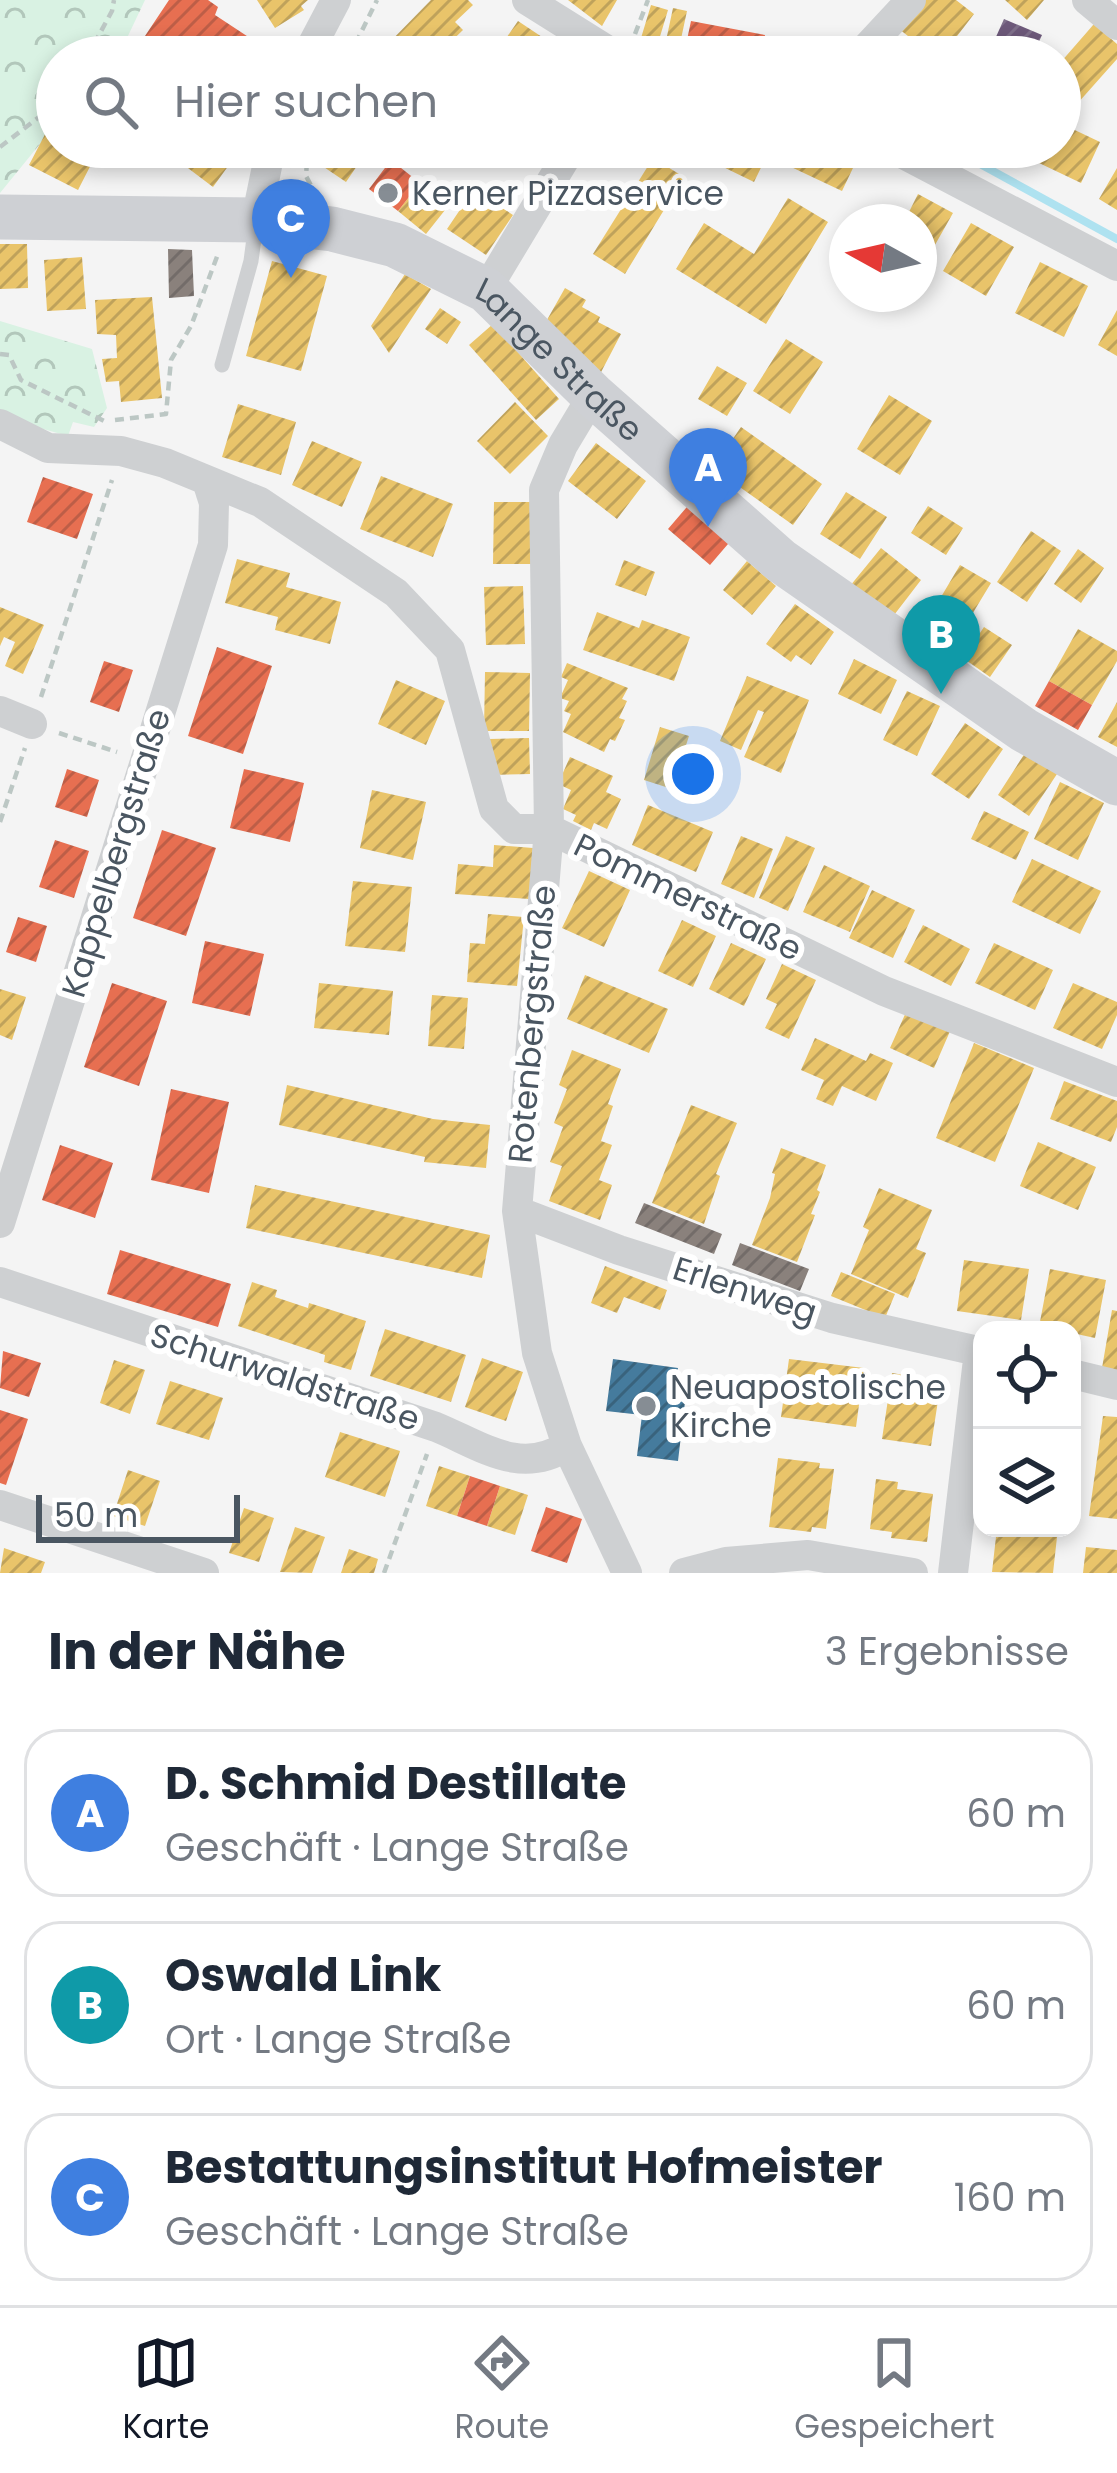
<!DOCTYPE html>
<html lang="de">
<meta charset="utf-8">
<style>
body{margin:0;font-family:Poppins,sans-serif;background:#f2f2f3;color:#1f2937}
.controls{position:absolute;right:36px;bottom:36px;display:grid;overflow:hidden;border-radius:24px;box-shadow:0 6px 18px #0003}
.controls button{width:108px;height:108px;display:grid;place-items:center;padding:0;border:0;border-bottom:3px solid #e0e1e3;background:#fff;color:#1f2937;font:60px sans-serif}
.compass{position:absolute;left:829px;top:204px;width:108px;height:108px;border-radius:50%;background:#fff;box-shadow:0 6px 18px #0003;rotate:278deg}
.scale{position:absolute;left:36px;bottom:30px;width:204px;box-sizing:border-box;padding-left:12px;border:6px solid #4a5661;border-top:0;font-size:33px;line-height:42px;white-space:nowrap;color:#4a5661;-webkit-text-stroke:9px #fff;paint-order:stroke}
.you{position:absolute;left:693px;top:774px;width:42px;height:42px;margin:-30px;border:9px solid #fff;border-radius:50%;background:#1a73e8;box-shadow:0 0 0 18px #1a73e833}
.badge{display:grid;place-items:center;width:78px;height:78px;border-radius:50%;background:#111827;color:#fff;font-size:39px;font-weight:700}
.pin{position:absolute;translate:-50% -99px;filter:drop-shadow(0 3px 6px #0008)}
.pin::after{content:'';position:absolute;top:63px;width:42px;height:36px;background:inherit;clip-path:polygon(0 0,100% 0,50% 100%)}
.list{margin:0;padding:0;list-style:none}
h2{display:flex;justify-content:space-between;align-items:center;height:156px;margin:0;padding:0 48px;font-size:51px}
h2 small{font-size:39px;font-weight:400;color:#747a83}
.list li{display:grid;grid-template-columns:78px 1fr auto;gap:36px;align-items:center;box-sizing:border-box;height:168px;margin:0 24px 24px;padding:0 24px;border:3px solid #e0e1e3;border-radius:36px}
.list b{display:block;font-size:45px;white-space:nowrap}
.list p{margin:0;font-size:39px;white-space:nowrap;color:#747a83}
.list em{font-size:39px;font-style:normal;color:#747a83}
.icon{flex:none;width:66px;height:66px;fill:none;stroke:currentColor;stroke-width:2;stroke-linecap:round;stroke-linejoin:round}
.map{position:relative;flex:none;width:1117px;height:1573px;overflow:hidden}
.search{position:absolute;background:#fff;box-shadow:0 6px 18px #0003;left:36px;right:36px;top:36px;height:132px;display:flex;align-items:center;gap:30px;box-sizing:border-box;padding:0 42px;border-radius:66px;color:#747a83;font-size:45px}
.sheet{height:732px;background:#fff}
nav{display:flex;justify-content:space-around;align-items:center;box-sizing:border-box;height:168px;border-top:3px solid #e0e1e3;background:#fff;font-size:33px;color:#747a83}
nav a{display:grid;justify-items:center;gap:6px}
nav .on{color:#111827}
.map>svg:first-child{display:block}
.park{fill:url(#park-crowns)}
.homes{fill:url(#homes-hatch)}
.shops{fill:url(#shops-hatch)}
.offices{fill:url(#offices-hatch)}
.public{fill:url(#public-hatch)}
.industry{fill:url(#industry-hatch)}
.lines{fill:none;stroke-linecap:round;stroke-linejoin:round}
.stream{stroke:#aee2f0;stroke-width:8}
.path{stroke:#bcc7c4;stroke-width:4.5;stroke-dasharray:9 6;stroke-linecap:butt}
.service{stroke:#ced0d2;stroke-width:15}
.minor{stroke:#ced0d2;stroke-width:30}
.secondary{stroke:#ced0d4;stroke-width:45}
.poi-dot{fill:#868d94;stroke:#fff;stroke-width:4.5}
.labels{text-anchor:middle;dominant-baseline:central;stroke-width:12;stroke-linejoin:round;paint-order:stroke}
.poi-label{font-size:33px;fill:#4a5661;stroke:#fff;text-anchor:start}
.street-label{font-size:33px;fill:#4a5661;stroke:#fff}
</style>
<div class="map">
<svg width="1117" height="1573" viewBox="0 0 1117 1573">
<defs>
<pattern id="park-crowns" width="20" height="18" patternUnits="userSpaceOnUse" patternTransform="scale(3)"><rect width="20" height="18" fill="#d9f2e3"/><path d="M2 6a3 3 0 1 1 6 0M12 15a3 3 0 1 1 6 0" fill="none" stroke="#b2c7bb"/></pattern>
<pattern id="homes-hatch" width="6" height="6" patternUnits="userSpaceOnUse" patternTransform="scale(3)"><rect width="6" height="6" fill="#e9c46a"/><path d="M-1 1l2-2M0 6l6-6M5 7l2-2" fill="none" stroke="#bfa25b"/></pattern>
<pattern id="shops-hatch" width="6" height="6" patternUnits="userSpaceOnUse" patternTransform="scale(3)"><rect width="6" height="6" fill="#e76f51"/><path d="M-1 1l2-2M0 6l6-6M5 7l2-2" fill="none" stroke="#bd5e47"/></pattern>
<pattern id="offices-hatch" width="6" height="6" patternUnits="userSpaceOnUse" patternTransform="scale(3)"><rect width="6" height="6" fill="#6d597a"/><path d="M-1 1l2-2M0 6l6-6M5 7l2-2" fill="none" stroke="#7f708b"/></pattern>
<pattern id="public-hatch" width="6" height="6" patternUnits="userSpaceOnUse" patternTransform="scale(3)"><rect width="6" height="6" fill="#457b9d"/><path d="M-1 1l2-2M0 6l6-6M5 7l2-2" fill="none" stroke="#39637d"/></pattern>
<pattern id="industry-hatch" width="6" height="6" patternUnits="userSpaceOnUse" patternTransform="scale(3)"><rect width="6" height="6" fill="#8a817c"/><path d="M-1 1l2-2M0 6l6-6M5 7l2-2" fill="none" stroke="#736c69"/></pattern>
</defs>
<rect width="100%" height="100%" fill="#f4f4f4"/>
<!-- park -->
<path class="park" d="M0 0H145L118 57H57V123L0 193Z
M0 321 92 349 107 408 94 427 73 422 68 436 22 423 0 411Z"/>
<!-- homes -->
<path class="homes" d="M257 0H308L301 6 304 10 275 28Z
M431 0H468L473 5 455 22 463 30 435 57H395L385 47Z
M568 0H617L602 26Z
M922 0H956L974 14 941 57H935L899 29Z
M1005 0H1044L1027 20Z
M651 5 668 10 655 53 638 48Z
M673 8 687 11 678 53 664 50Z
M518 21 548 41 538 57H493Z
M1094 24 1117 44V59L1077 104 1060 88V63Z
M896 36 920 57H878Z
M53 119 57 121V147H100L78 190 29 165Z
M1060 123 1100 142 1081 183 1037 162 1044 147H1060Z
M172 147H242L213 187 168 153Z
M315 147H370L346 182 309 157Z
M505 147H553L541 168Z
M723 147H771L754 182 715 163Z
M798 147H863L842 191 789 166Z
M653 158 684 177 625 274 593 254Z
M1117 168V210L1099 199Z
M420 183 449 205 426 234 398 211Z
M474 189 513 215 486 255 447 229Z
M918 194 953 213 931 252 919 246V222H904Z
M788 198 828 222 766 324 676 269 704 223 754 254Z
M971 223 1014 247 986 296 943 271Z
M0 244H27L28 288 0 289Z
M82 257 86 309 47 311 44 260Z
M272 261 327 276 301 371 246 356Z
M1040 262 1088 286 1064 337 1015 313Z
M405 274 431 289 389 353 371 326Z
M565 288 586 300 582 307 600 317 598 322 621 334 599 376 543 327Z
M152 297 162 398 121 402 119 381 106 382 102 359 117 358 116 335 97 334 95 300Z
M440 308 461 322 447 344 425 329Z
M1117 310V356L1098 345Z
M493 324 559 399 536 420 469 345Z
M786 339 823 362 790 414 753 391Z
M717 366 747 383 727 416 698 399Z
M889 395 932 421 900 475 857 449Z
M515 402 548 436 510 474 477 441Z
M238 404 296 422 281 475 222 457Z
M741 427 822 484 793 525 713 468Z
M312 441 362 462 342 507 292 485Z
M596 443 646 481 617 519 568 481Z
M381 476 453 504 433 557 360 529Z
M846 492 887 517 860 559 820 534Z
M494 502H542L541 564H493Z
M928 506 963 528 946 555 911 533Z
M1031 531 1061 551 1027 602 997 582Z
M881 548 921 580 891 619 850 586Z
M1078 549 1104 568 1081 603 1054 584Z
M237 559 290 573 286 587 341 602 330 644 275 630 278 617 225 603Z
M624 560 655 572 646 596 615 585Z
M747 561 776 586 752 615 723 590Z
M960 565 991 583 968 621 938 602Z
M523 586 525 644 486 645 484 587Z
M795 604 834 632 811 665 796 655 791 662 766 644Z
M0 607 44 625 23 674 5 666 15 642 4 637 0 646Z
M597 612 639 628 642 620 690 637 674 681 583 650Z
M984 627 1012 645 990 677 963 658Z
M1078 629 1117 651V661L1092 705 1049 681Z
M854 659 897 680 881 714 838 694Z
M567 663 628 688 622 699 627 701 619 718 625 720 615 741 610 739 604 752 563 732 571 714 564 711 569 701 560 698 568 680 561 677Z
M485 672 530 673 529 731H484Z
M747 676 809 700 781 773 744 757 764 712 758 710 741 750 720 741Z
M396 680 445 701 426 745 378 724Z
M907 691 940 706 917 756 883 740Z
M1117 702V747L1098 737Z
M965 723 1003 749 969 799 931 774Z
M660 727 689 736 672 789 644 780Z
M529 738 530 774 489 775V739Z
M1025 753 1057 774 1029 816 998 795Z
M570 757 613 776 606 792 621 799 607 829 594 823 591 830 573 821 576 815 563 809 571 790 558 784Z
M1060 782 1104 803 1078 860 1034 839Z
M372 790 426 802 413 860 360 848Z
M648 805 713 832 696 872 632 845Z
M984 811 1029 832 1016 860 971 839Z
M741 836 773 849 754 898 721 884Z
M786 836 815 848 788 911 759 898Z
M494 845 533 848 529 899 455 894 458 864 493 867Z
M1032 859 1101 891 1080 934 1012 902Z
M824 865 870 886 850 932 803 912Z
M589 871 630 890 604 947 562 928Z
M353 881 412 887 405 952 345 946Z
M872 890 915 910 893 958 849 938Z
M488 914 524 917 517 986 467 982 470 943 485 944Z
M682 920 716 936 693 987 658 971Z
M923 925 970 949 951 986 904 962Z
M731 943 766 959 744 1006 709 989Z
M994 943 1053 970 1035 1010 975 983Z
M782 964 816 980 789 1039 765 1028 777 1004 766 999Z
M585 975 668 1009 649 1053 567 1019Z
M319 983 393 991 389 1035 314 1028Z
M1073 983 1117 1002V1015L1102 1049 1053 1028Z
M0 989 26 997 12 1040 0 1035Z
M432 995 468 998 464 1049 428 1046Z
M907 1010 951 1029 934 1068 890 1048Z
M815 1038 866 1061 870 1053 893 1063 876 1101 842 1086 833 1106 816 1099 824 1080 801 1070Z
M974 1043 1034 1068 995 1162 936 1138Z
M572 1050 621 1069 608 1104 613 1106 601 1141 612 1145 599 1180 612 1185 600 1220 549 1201 562 1166 550 1162 563 1127 554 1123 567 1089 559 1085Z
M1064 1081 1117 1101V1127L1111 1142 1050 1119Z
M287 1085 433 1119 490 1125 486 1168 424 1162 425 1157 279 1125Z
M691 1105 737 1123 716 1174 720 1176 704 1224 652 1203Z
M1038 1142 1096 1167 1078 1210 1020 1186Z
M781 1148 826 1165 817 1190 820 1192 811 1214 815 1215 797 1262 752 1245 770 1198 775 1174 772 1173Z
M255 1185 490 1235 482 1278 246 1228Z
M879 1188 932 1210 916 1249 926 1253 908 1298 851 1274 869 1230 863 1227Z
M964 1260 1029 1269 1021 1320 957 1311Z
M605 1266 667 1290 660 1310 624 1297 617 1313 591 1303Z
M1050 1269 1106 1280 1095 1338 1072 1333V1330L1039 1327Z
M841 1272 895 1294 885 1318 831 1296Z
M252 1282 277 1290 275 1297 308 1308 309 1303 366 1321 351 1370 324 1362 325 1355 238 1326Z
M1112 1310 1117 1311V1371L1102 1368Z
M385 1329 466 1355 451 1402 370 1376Z
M482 1358 523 1372 506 1421 465 1407Z
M789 1359 864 1368 856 1427 781 1417Z
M114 1360 145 1370 130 1414 100 1403Z
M892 1373 941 1381 931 1446 882 1439Z
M170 1381 223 1398 209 1440 156 1424Z
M1103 1416 1117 1417V1519L1089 1516Z
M340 1432 400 1451 385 1497 325 1477Z
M778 1458 820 1463 819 1468 834 1469 826 1529 812 1527 811 1532 769 1527Z
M439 1466 470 1476 457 1516 426 1506Z
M128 1470 160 1481 145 1526 113 1516Z
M876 1479 898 1482 897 1489 933 1494 927 1542 891 1538 892 1532 870 1529Z
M500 1486 528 1495 515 1535 487 1526Z
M244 1508 274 1518 259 1562 229 1553Z
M295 1527 325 1537 312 1573 280 1572Z
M997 1528H1058L1053 1573 992 1572Z
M1086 1547 1117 1550V1573H1083Z
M4 1548 45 1562 41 1573H0Z
M349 1549 378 1559 374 1573H341Z"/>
<!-- shops -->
<path class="shops" d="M169 0H208L218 7 215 15 265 48 260 57H163L141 42Z
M691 21 765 35 761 57 684 54Z
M391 160 420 183 398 211 369 189Z
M43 477 93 494 77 539 27 522Z
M692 501 734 537 710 565 668 529Z
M217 647 272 666 243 754 188 736Z
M104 661 133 670 119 712 90 702Z
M1049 681 1092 705 1078 730 1035 706Z
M67 769 99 780 87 817 55 807Z
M244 769 304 783 290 842 230 828Z
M162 830 216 848 186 936 133 918Z
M55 840 89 851 74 898 39 887Z
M18 917 47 926 36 962 6 952Z
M205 941 264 954 250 1016 192 1003Z
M112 983 167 1001 139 1086 84 1067Z
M171 1089 229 1102 209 1193 151 1180Z
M60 1145 113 1163 95 1218 42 1200Z
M120 1250 231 1284 218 1327 107 1294Z
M3 1351 41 1363 29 1397 0 1388Z
M0 1410 28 1419 6 1485 0 1483Z
M470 1476 500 1486 487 1526 457 1516Z
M546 1507 582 1519 567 1563 531 1551Z"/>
<!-- offices -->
<path class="offices" d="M1004 19 1042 35 1032 57H987Z"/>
<!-- public -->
<path class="public" d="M613 1359 678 1368 674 1401 685 1402 678 1461 637 1456 642 1415 606 1411Z"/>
<!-- industry -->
<path class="industry" d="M168 249 192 250 194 296 169 298Z
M644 1203 722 1234 714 1254 635 1223Z
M740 1243 809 1269 800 1291 732 1265Z"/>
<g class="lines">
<!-- stream -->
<path class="stream" d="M949 147 1117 239"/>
<!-- path -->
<path class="path" d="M635 34 648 0
M87 57 112 11 114 0
M349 57 377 0
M0 147 47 111 57 98
M308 147 306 176 315 193
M0 354 9 355 21 380 104 421
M115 420 166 414 171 360 191 326 218 254
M41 697 112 480
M59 733 117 752
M0 822 25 748
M384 1573 427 1454"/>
<!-- service -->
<path class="service" d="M222 365 251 261 256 223"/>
<!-- minor -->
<path class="minor" d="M527 0 618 57
M1087 0 1117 25
M306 57 336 0
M858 57 911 0
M890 147 1117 266
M256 220 271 147
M486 290 572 147
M593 395 563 445 544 490 549 829 517 1211 537 1353 567 1446 627 1573
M0 424 48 448 121 451 165 463 260 502 396 593 450 650 494 809 514 829H549L884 991 1117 1082
M0 711 32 724
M517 1211 619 1250 832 1318 982 1352
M0 1223 213 545 214 503 207 481
M0 1282 436 1427C482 1446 520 1476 567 1446
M1072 1374 1117 1385
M0 1505 204 1573
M684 1573 726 1562 808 1555 913 1573
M953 1573 979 1351"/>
<!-- secondary -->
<path class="secondary" id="s1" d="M0 217 256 220 332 229 395 245 486 290 593 395 781 561 1024 730 1117 783"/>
</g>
<!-- markers -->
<g class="poi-dot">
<circle cx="388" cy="193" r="12"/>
<circle cx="646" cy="1406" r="12"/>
</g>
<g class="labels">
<!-- poi labels -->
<g class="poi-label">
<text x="412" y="193">Kerner Pizzaservice</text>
<text x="670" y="1387">Neuapostolische<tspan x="670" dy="38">Kirche</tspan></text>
</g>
<!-- street labels -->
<g class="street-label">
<text stroke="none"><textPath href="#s1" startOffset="600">Lange Straße</textPath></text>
<text transform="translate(116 853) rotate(-73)">Kappelbergstraße</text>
<text transform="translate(688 897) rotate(26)">Pommerstraße</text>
<text transform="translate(532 1024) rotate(-85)">Rotenbergstraße</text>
<text transform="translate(745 1290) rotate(18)">Erlenweg</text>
<text transform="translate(285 1377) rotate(18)">Schurwaldstraße</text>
</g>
</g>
</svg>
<div class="controls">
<button><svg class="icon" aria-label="locate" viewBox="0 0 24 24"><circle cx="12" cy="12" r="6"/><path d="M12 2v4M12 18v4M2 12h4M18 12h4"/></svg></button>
<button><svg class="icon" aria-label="layers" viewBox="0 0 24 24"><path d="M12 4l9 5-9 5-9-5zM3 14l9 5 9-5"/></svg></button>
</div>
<svg class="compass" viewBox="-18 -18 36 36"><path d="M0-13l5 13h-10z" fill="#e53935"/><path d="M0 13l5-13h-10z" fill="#747a83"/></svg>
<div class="scale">50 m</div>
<div class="you"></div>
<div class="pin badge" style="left:708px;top:527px;background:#3f7fe0">A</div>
<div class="pin badge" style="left:941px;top:694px;background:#0f9aa8">B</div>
<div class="pin badge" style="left:291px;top:278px;background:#3f7fe0">C</div>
<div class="search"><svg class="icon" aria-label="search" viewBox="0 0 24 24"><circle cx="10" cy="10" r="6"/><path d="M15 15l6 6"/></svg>Hier suchen</div>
</div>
<section class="sheet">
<h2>In der Nähe<small>3 Ergebnisse</small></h2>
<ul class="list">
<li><span class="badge" style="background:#3f7fe0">A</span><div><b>D. Schmid Destillate</b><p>Geschäft · Lange Straße</p></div><em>60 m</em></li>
<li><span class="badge" style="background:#0f9aa8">B</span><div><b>Oswald Link</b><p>Ort · Lange Straße</p></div><em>60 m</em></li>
<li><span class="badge" style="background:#3f7fe0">C</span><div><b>Bestattungsinstitut Hofmeister</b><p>Geschäft · Lange Straße</p></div><em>160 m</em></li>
</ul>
</section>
<nav>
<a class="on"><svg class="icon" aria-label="map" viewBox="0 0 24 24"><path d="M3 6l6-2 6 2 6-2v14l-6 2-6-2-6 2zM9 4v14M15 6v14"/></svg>Karte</a>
<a><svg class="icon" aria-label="directions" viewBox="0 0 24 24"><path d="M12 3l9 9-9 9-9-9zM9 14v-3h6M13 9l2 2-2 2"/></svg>Route</a>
<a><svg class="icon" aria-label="saved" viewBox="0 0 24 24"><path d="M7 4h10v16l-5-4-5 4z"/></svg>Gespeichert</a>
</nav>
